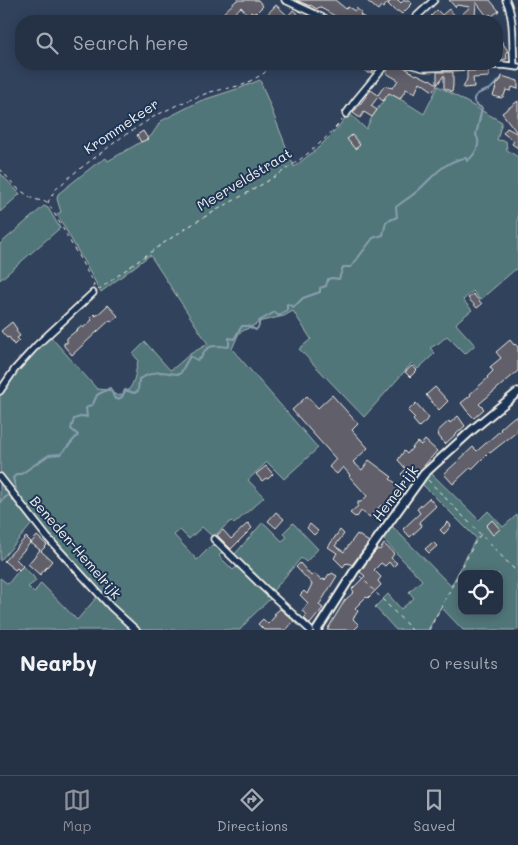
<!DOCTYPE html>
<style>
body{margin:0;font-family:Mali,sans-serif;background:#313e51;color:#f1f3f6}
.controls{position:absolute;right:15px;bottom:15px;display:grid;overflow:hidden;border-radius:10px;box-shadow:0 2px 12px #0003}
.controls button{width:45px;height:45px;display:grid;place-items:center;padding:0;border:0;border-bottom:1px solid #424d5f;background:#253246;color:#f1f3f6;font:25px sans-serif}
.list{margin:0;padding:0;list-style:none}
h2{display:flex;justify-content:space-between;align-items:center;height:65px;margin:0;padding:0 20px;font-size:21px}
h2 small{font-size:16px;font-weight:400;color:#a3aab3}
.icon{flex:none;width:28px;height:28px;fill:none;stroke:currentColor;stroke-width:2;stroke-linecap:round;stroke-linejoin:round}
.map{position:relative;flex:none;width:518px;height:630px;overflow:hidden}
.search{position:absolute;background:#253246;box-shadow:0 2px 12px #0003;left:15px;right:15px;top:15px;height:55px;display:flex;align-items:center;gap:12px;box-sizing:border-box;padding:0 18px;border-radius:20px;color:#a3aab3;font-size:19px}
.sheet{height:145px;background:#253246}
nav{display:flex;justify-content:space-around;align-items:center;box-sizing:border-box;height:70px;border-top:1px solid #424d5f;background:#253246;font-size:14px;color:#a3aab3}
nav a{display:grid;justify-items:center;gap:2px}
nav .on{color:#8c9099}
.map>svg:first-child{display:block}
.green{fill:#517679;stroke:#a2b4b0;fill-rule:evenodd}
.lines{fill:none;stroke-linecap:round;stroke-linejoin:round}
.stream{stroke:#899fb0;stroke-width:2}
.building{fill:#605f6a;stroke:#f4f1e8}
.minor-casing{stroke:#f4f1e8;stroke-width:9}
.tertiary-casing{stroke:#f4f1e8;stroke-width:11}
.path{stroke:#f4f1e8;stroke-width:1;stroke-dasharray:4 4;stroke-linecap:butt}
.minor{stroke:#1d3557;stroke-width:5.5}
.tertiary{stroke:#1d3557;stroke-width:7}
.labels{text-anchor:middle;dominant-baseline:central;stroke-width:4;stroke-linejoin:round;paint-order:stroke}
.street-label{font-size:14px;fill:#f4f1e8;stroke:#1d3557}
</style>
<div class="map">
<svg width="518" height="630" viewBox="0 0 518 630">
<rect width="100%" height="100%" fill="#31425d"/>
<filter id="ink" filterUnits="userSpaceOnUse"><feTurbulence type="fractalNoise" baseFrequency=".02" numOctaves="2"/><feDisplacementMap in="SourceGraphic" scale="10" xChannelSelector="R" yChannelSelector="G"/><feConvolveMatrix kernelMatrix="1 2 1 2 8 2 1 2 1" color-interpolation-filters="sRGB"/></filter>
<g filter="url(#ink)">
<!-- green -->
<path class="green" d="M260 80 294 167 318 148 335 131 349 113 366 129 372 117 389 92 424 114 438 86 502 122 497 140 506 141 507 150 518 157V267L480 300 473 291 463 300 472 310 458 321 456 324 475 345 465 354 447 336 439 343 430 348 435 353 418 369 412 363 364 417 299 349 311 339 293 311 284 316 262 321 239 333 232 349 318 448 284 479 267 462 248 480 264 497 234 524 231 521 213 537 202 527 189 539 180 530 174 535 197 560 214 543 222 552 219 556 233 570 238 566 271 598 250 618 240 630H141L113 604 78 565 51 537 0 471V396L24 362 50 336 97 389 108 390 118 396C136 389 134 377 138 360L133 354 145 342 170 370 175 367 190 354 208 344 150 255 101 292 57 214 61 212 57 199 58 194 97 163 106 158 108 161 151 136 161 121 200 101 240 88Z
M0 173 20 194 0 212Z
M44 206 48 208 60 228 0 280V244Z
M431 473 479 520 488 511 503 527 518 514V630H463L441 607 428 630H396L375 607 388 594 401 609 414 598 409 592 422 580 382 538 391 525 451 586 476 538 420 482ZM462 574H499V611H462Z
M0 481 10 496 32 524 0 561Z
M263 522 282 541 287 537 283 533 293 523 318 549 306 562 301 558 272 592 234 555Z
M22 566 33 576 36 581 28 587 34 593 41 583 77 620 97 597 132 630H0V578L8 584Z"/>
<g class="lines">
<!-- stream -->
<path class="stream" d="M16 489 13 478 17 474H21L49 455 61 454 78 435 71 429 74 419 83 416 87 417 86 408 93 404 97 395 110 388 115 399H118L122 397 125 390 134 393 138 391 139 379C145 376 152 373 159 372 166 372 173 374 180 374L190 356 197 360 201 358C206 344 215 345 228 347L229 346V338L234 339 242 326H248L256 330 259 326V321L275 312 279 316 287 310V304L294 307 303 298 320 292V288L326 286 328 279 332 278 339 279 343 267H351L373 238 383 235 386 222 397 217 396 207C402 202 409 198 415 193 432 179 442 161 466 158L467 161C475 155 482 144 476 135L482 108C475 105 470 99 478 94 482 91 486 91 490 89 494 86 497 81 502 78
M0 502 8 495"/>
</g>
<!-- building -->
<path class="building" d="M237 0H258L263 6 256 13 255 12 254 14 251 12 248 15 241 7 227 20 222 14Z
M296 0H335L346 9 348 7 355 11 356 8 362 13 360 15 365 18 363 21H344L319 7 317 9 310 5V6Z
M366 0H390L383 8 381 6 378 10Z
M392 0H398L401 3 404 0H409L412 4 402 14 398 11H395L388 4Z
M449 0H490L499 11 492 16 490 14 487 16 476 2 475 17H459L470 7 457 5 455 7Z
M276 5 288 16 293 10 300 16 294 21H261Z
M449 9 460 21H436L431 16 437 10 442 15Z
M500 39 508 51 506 52 507 59 497 60V40Z
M368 64H377L372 73H367L365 69Z
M391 64H399L416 75 417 74 429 80 430 79 437 84V72H453V86L452 92 444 88V75L433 91 420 82 415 93 406 89 400 99 389 93 383 101 378 97 371 106 377 110 372 117 364 112 360 118 353 113 371 90 378 95 384 86 393 88 398 80 386 73Z
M467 71H489V77L473 78 474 87 463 88 467 79Z
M502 76 518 81V89L512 87 511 91 506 90 504 96 501 98 493 96 497 84 501 80Z
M518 101V148L512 144 514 141 503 133 507 128 518 134 502 113Z
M143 131 148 139 141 142 137 135Z
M352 135 360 145 355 149 347 139Z
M473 294 482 304 477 308 468 298Z
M108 305 118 316 111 322 110 320 72 355 64 346V343H67V338L82 326 83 328 92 320 90 318 94 314 96 316Z
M12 322 17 329 16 331 20 336 17 338 19 340 14 345 9 337 7 338 1 331Z
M510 340 514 345 515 344 518 347V371L479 404 484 409 474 418 467 411 461 403 471 395 470 394 488 378 487 377 493 371 490 367 501 358 496 352Z
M412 366 417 370 410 377 405 372Z
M435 387 448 401 439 410 426 395Z
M332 395 358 424 352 430 368 448 353 462 362 470 369 460 392 477 390 479 401 487 386 509 381 505 370 517 361 511 357 517 356 516 355 517 350 513 358 506V502H361L367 496 349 476 350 475 343 467 337 474 329 467 336 459 292 410 307 396 318 408Z
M416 403 429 418 419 427 413 420 415 418 408 411Z
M458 416 465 426 445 444 438 435 439 434 437 432 449 421 450 423Z
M518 416V431L490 453 489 452 472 469 471 467 453 484 444 474 473 447 477 451 501 430 500 429 509 421 514 417 515 418Z
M425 440 437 451 409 483 401 474 406 469 398 460 404 451 407 454 417 442 421 445Z
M266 466 273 474 268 479 266 478 262 481 256 474Z
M429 498 436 506 419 522 422 526 410 537 403 529 420 513 417 509Z
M276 512 284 519 276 528 268 521Z
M492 520 500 529 493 535 486 526Z
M448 522 451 526 444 534 440 530Z
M248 523 252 528 231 549 217 535 223 530 231 539Z
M310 524 318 531 314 535 307 528Z
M340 530 344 534 335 546 344 552 357 534 369 542 352 565 348 563 347 564 346 563 343 567 334 558 337 553 328 547Z
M37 536 47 545 41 551 52 561 40 575 28 564 40 550 31 543Z
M26 537 31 542 16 559 23 566 19 570 17 568 15 570 4 561Z
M433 542 437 546 429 553 425 549Z
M384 544 393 552V553L394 554 391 558 397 563 393 567 389 562 385 566 381 563 374 570 381 577 378 581 381 585 368 598 366 597 355 608 358 611 353 619 359 625 354 630H327L345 600 354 592 352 589 365 576 360 572 373 554 378 549 380 550Z
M300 563 311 576 314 573 322 580 324 579 325 580 329 574 330 575 332 573 337 576 319 605 323 608 310 624 304 618 307 615 302 611 308 603 300 595 304 591 307 594 312 584 296 567Z
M280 609 294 621 286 630H264L258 624 263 619 268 624 276 615 274 614Z"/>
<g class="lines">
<defs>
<path id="minor" d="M285 0 330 21
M506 0C515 19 512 45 514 66
M417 16 434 0
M408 64 424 68 503 65 518 67
M346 114 357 99 386 64
M0 391 15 369 37 345 93 293
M0 477 47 537 111 607 136 630
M214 539 263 587 310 630"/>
<path id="tertiary" d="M317 630 355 570 424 474 471 431 518 392"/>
</defs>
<!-- minor casing -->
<use href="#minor" class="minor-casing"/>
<!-- tertiary casing -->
<use href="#tertiary" class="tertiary-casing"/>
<!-- path -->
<path class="path" d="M0 169 17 188 33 199 47 202
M93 287 94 284 48 202 55 190 73 174 122 137 155 116 179 104 210 92 243 85 263 74 274 64
M98 290C130 267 162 243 196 222 246 192 304 167 342 120
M428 480 518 573
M360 576 412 630
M429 630 477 539 481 534"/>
<!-- minor -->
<use href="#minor" class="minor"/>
<!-- tertiary -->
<use href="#tertiary" class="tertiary"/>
</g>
</g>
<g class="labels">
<!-- street labels -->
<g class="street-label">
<text transform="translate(121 126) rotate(-34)">Krommekeer</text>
<text transform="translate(244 179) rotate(-31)">Meerveldstraat</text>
<text transform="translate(395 493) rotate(-53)">Hemelrijk</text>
<text transform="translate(76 547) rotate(49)">Beneden-Hemelrijk</text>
</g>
</g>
</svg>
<div class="controls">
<button><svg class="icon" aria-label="locate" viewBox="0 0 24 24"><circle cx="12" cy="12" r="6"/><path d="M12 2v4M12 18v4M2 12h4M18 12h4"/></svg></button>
</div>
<div class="search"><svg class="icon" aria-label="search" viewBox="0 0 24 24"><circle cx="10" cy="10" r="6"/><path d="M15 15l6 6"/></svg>Search here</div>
</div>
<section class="sheet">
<h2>Nearby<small>0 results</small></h2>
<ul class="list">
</ul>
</section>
<nav>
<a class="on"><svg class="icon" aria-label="map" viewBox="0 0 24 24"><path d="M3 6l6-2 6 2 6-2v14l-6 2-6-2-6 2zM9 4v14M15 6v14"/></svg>Map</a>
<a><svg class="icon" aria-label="directions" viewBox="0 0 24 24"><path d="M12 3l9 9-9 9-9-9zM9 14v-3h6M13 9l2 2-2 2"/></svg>Directions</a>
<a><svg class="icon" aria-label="saved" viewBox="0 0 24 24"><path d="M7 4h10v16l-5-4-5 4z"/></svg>Saved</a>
</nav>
